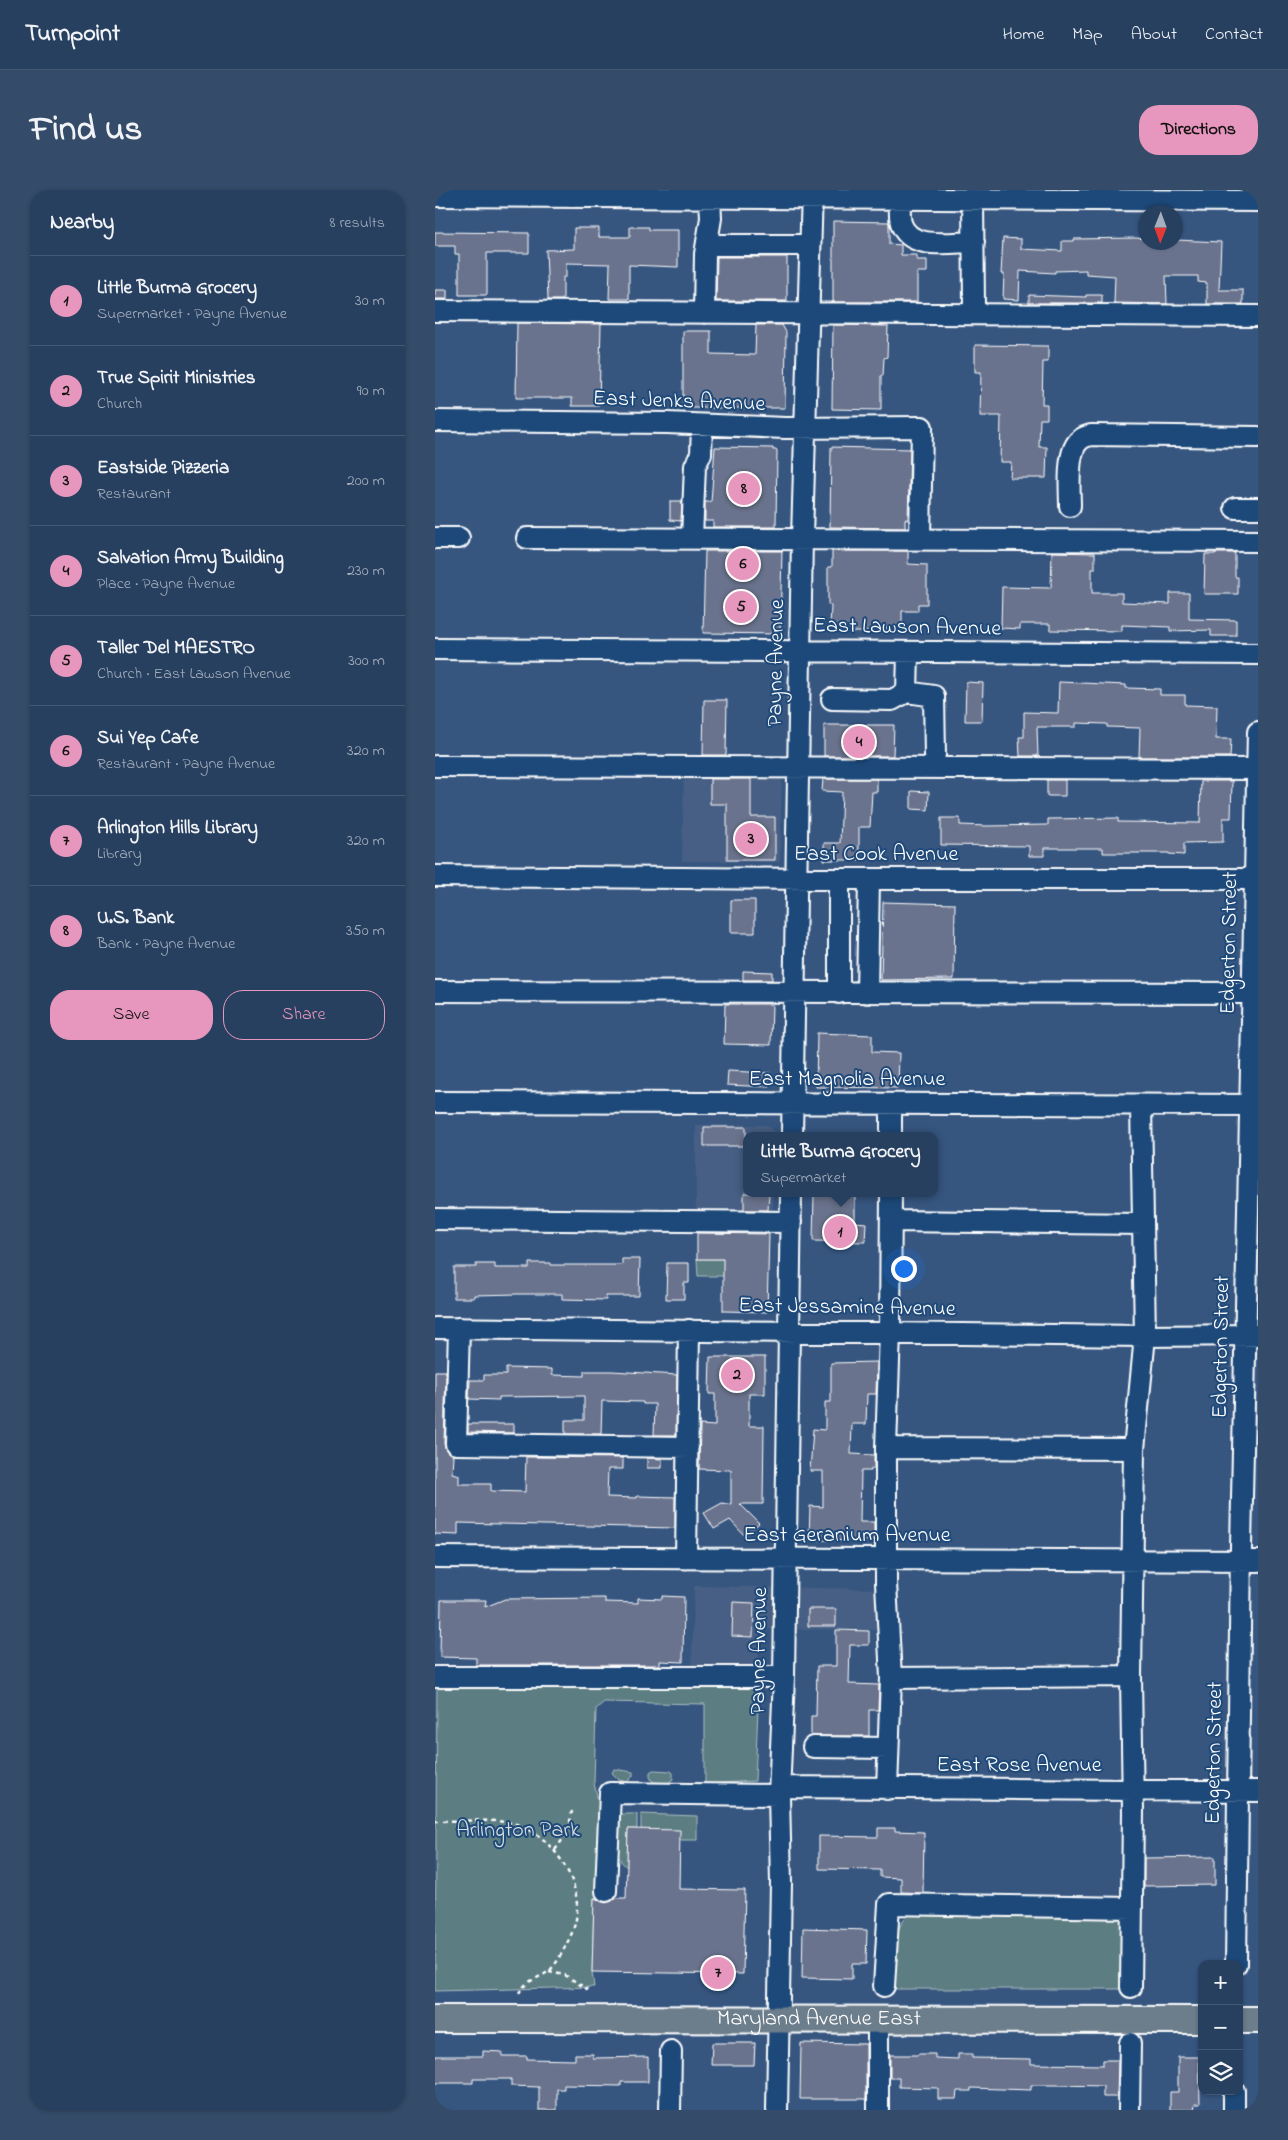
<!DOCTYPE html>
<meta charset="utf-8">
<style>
body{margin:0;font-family:"Indie Flower",sans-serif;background:#344b69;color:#f1f3f6}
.controls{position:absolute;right:15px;bottom:15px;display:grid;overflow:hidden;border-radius:10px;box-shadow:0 1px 4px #0004}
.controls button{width:45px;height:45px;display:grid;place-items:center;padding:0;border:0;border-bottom:1px solid #445975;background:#284060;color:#f1f3f6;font:25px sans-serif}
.compass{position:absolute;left:703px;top:15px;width:45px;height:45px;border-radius:50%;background:#284060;box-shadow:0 1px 4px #0004;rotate:181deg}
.you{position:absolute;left:468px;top:1078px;width:18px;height:18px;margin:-12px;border:4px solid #fff;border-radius:50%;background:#1a73e8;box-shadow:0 0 0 8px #1a73e833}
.badge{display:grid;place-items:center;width:32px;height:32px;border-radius:50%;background:#e797bd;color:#111;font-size:16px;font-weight:700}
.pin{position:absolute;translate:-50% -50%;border:2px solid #fff;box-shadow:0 1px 5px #0006}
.popup{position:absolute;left:308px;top:942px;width:195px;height:65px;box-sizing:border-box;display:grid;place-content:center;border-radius:10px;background:#284060;filter:drop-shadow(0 1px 4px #0005);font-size:16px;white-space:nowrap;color:#a5afbd}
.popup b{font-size:19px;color:#f1f3f6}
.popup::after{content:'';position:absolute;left:50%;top:100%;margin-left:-10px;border:10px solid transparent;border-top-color:#284060}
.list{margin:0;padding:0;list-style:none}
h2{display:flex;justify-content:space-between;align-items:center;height:65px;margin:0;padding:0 20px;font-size:21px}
h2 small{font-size:16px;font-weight:400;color:#a5afbd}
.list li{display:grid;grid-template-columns:32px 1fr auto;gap:15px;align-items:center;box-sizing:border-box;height:90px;padding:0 20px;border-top:1px solid #445975}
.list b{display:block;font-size:19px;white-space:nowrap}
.list p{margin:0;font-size:16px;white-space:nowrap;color:#a5afbd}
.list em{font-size:16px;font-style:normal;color:#a5afbd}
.actions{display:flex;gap:10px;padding:15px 20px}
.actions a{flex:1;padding:11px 0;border:1px solid #e797bd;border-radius:20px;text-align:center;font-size:18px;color:#e797bd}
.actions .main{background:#e797bd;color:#111}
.icon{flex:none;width:28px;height:28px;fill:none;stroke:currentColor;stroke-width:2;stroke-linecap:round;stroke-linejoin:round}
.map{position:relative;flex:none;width:823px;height:1920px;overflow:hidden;border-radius:20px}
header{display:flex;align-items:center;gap:30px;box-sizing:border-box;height:70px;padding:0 25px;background:#284060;border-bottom:1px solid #445975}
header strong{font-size:24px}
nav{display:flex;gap:28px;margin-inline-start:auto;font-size:18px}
.intro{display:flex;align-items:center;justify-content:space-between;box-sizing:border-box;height:120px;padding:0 30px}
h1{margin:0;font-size:35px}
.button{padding:12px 22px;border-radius:20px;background:#e797bd;color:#111;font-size:18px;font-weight:700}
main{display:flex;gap:30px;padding:0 30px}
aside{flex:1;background:#284060;border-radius:20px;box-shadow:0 1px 4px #0004}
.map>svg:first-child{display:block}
.built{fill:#465f84}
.green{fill:#5c7d82;stroke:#aebec0}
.building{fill:#6b738d;stroke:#fff}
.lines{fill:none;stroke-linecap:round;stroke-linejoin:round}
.minor-casing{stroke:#fff;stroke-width:24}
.major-casing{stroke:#fff;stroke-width:30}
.path{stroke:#fff;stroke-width:2.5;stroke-dasharray:4 4;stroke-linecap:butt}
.minor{stroke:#1f4a7a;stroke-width:20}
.major{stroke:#6c7d8b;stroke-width:26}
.labels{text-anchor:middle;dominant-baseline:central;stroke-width:4;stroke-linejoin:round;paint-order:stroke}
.street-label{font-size:22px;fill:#fff;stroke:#1f4a7a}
.park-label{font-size:22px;fill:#d6dee0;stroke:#1f4a7a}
</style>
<header>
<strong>Turnpoint</strong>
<nav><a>Home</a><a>Map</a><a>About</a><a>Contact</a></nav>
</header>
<div class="intro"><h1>Find us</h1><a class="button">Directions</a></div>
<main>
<aside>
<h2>Nearby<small>8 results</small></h2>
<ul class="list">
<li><span class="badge">1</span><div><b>Little Burma Grocery</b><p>Supermarket · Payne Avenue</p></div><em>30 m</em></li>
<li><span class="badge">2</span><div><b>True Spirit Ministries</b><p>Church</p></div><em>90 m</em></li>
<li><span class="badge">3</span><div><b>Eastside Pizzeria</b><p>Restaurant</p></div><em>200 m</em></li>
<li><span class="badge">4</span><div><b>Salvation Army Building</b><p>Place · Payne Avenue</p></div><em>230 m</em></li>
<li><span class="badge">5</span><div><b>Taller Del MAESTRO</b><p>Church · East Lawson Avenue</p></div><em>300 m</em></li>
<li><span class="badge">6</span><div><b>Sui Yep Cafe</b><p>Restaurant · Payne Avenue</p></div><em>320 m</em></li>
<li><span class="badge">7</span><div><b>Arlington Hills Library</b><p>Library</p></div><em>320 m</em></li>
<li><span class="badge">8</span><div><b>U.S. Bank</b><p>Bank · Payne Avenue</p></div><em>350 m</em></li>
</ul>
<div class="actions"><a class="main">Save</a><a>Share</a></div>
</aside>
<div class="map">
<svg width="823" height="1920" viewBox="0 0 823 1920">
<rect width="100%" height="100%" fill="#365680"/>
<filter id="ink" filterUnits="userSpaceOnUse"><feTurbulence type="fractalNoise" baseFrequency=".02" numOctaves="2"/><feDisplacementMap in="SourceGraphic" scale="10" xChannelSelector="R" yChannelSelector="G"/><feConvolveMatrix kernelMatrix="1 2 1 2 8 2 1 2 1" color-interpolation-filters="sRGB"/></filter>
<g filter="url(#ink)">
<!-- built -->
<path class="built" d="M249 579 347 581 345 672 247 671Z
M261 935H332L338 941V946H311V1003H338V1025L261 1024Z
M259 1396 447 1399 446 1440 324 1439V1479L257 1477Z"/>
<!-- green -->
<path class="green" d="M262 1069H333L332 1086H263Z
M324 1494 320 1591 270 1594V1514L169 1512 161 1519 159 1593 165 1619 161 1708H159L157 1782 159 1797 0 1801 2 1495Z
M179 1579 198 1582V1586L192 1592 184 1590 177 1583Z
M218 1580 236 1581 238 1583V1589L233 1593 218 1592 215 1587V1582Z
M182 1624H202V1639H193L192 1677C176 1667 182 1639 182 1624Z
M206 1624 262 1626V1650H245L206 1639Z
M479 1722 690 1727 691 1799H457C459 1773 453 1736 479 1722Z"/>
<!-- building -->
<path class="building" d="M398 31 454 32V54L466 55V65H482V70H492V82H482V112H398Z
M195 37H214V40H243V77L194 75V109H174L175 74 131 73V87H128V110H113L111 60 139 59V38H164V47H195Z
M0 42 94 43V63H52V105H24V64H20V56H0Z
M568 48 586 49V59L627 61V51H639V49L701 48 710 49V52H741V50L786 52 784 100H808V114H772V93L763 92V86H731L732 114 679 113 680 86 651 84V80L620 81V83L585 81 584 110 568 109 569 84H566Z
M282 67H352V111H281Z
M0 100H12V109H0Z
M594 105 651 107V105H667V113H594Z
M82 133 166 134 164 216H137V208H81Z
M321 135H347L351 142 350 218H248V141H276V164L320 165Z
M398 135 453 136 452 167 449 168 448 186 446 185V220L397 219Z
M540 155 613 156V172H608L607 214H612V229H605L604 257H612L611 288H575L576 272H565L566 226H545L546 182H540Z
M280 257 338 258V260H342L341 337H278V331H270V312H276Z
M396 257 475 259 473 330 470 329V338L395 337Z
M235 311H247L246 331 235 330Z
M270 361H347L345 444 268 443Z
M397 361H473V374L492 375V414H483V421H467V437H451V442H416V438H395L396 416 393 415V377H397Z
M617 362 660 363V379H657V403H687V412L735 414V403H754V429L801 430V446H776V440L735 441V437L687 435V441L615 440V434H585V439L566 438 567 397 616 398Z
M780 363H800V387H803V404H769L770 364H780Z
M531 492 548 493 547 531H530Z
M624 492 691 495V498L725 499V505H750V515L782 516 781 549H796L795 567H704L705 538 672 537V534L641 533V537H602L603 566H585L584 547H589V522L623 523Z
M269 510H292L291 565H268Z
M389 535H459L458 566H389Z
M275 589H316V627H340V670H292V614H275Z
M388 589H442V602H437L435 637H424V670H389V653H405L407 602 387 601Z
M612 590H630V606H612Z
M766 591H797L796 628H788V652L749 653V665L734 664V663H668V658H609V666H594V656L506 655V628H525V635L552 636 613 635V629L683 628V632L765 633Z
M476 601 494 602 493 620 476 619Z
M296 710H320V743H296Z
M448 712 520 714 519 789 446 790Z
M308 781 337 782V790H308Z
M290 814H337L336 855 289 854Z
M382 843 437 845V862L464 863 463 898 381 897Z
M293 881 335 883V897L292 895Z
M269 937H311V956H269Z
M309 1003H334L333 1020H309Z
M379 1003H420V1032L431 1033 430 1052 378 1051Z
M262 1043 334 1044 332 1122 288 1121V1069H262Z
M187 1069H205L204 1106H171V1110L127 1109V1104H83L39 1105V1108H19V1077H41V1074H60V1078H94V1073H116V1075H187Z
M232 1073H254V1093H249V1109H231Z
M275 1167H330V1204H314V1236H329L328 1314H305L324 1333 310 1346 295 1330 279 1339 269 1323 287 1313 296 1315V1280L264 1279 265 1235 280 1236V1204H274Z
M442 1172 441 1204H432L431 1234H417L416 1264 439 1265V1279H436V1281H426L425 1332H439V1351L374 1350 375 1316 388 1317V1281H375L378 1239 390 1240V1212H396V1173Z
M71 1178 117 1179V1185L149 1186V1181H177L242 1185 241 1245H219L220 1214H208V1212L167 1211 166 1244H130V1230H149V1206L64 1207V1210L34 1209 35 1190H49V1185H71Z
M0 1181H11L9 1254 11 1260 18 1265 17 1283 24 1285V1294H56V1301L90 1302 91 1267 188 1268V1279H173L172 1307 202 1308V1306L240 1307V1338L23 1333V1345L0 1344Z
M33 1234H79V1243L33 1242Z
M212 1268 227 1269V1278H212Z
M227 1406 249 1407 248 1472 225 1471V1475H41V1468L5 1467 6 1410H51L50 1417 70 1409 170 1408V1412L203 1413V1408L227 1409Z
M298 1412 319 1413 318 1447 297 1446Z
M373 1419H401V1436H373Z
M401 1440 434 1441V1455H415L414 1494 444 1495 443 1520H434V1546H376V1526H381L382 1476H401Z
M443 1638H460V1641L489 1642 488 1703 466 1702V1688L445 1687V1680L384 1679V1646L443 1647Z
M193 1639 245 1640 244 1699 310 1700 308 1784 157 1782 159 1708 171 1713 180 1708H191Z
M780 1667V1695L709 1696V1668Z
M368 1738 432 1740 431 1774H417V1789L367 1788Z
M277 1853H320L319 1875H276Z
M366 1853 431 1854V1909H365Z
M48 1861 67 1862V1866H92V1869L140 1870V1864H158V1868L213 1867V1892H186V1896L129 1895V1899H122V1920H104V1897L76 1896V1889H38V1893H0V1866H48Z
M483 1864H500V1868L523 1869V1864H537V1868L596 1869V1874L668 1875V1870H683L682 1907H668V1896L621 1895H596V1900L536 1898V1901H522L521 1909H503V1898L464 1897V1888H455V1865H483Z
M743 1867H764L765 1914H760L759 1920H735V1902H743Z"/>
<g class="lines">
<defs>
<path id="minor" d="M0 6 823 11
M465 9C465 17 464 25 466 33 474 61 516 52 539 52
M538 9 539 115
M272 55H375
M0 121 823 126
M269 123 270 64 276 28 275 9
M0 231 232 233 350 238 487 237 485 349
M635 316C635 300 631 261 645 250 648 247 653 246 656 245L823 247
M800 318H823
M0 348H24
M92 348 823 351
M257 348 260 276 266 264 267 236
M0 459 823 464
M472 502 499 506 500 565
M397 509 457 510 472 502 473 463
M0 576 822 579
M0 686 381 689H823
M0 801 818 803
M404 803V689
M432 803 434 689
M0 912 823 915
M357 946 367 348 377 0
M456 946V914
M0 1029 356 1032
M456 1031 708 1034
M0 1138 710 1146 823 1145
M24 1138 21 1254 253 1257
M451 1258 699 1259
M0 1367 823 1371
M251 1369 254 1140
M0 1487H349
M456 1488 696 1486
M378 1557 453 1558
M344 1597 823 1601
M452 1599 456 1488 451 1393V1258L455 1142 456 1003
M171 1701 175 1603 344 1605
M801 1774 806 1356 823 542
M449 1796 454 1714 697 1718
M696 1797 698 1622 696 1486 699 1259 710 1146 706 915
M235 1920 236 1861
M342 1920 346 1693 344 1605 349 1487 356 1003
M443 1920V1829
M694 1920 695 1853
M799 1920V1901"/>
<g id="major">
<path id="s1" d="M0 1829 767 1830"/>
<path d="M804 1830H823"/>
</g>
</defs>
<!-- minor casing -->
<use href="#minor" class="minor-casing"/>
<!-- major casing -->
<use href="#major" class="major-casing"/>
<!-- path -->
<path class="path" d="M0 1631C21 1631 57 1629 77 1633 112 1641 143 1683 142 1719 142 1731 137 1745 131 1755 127 1763 121 1775 114 1781 102 1790 93 1788 84 1803
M120 1660 133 1642 137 1621
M114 1782 130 1785 155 1801"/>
<!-- minor -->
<use href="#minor" class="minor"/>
<!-- major -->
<use href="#major" class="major"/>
</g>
</g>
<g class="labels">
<!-- street labels -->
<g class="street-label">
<text transform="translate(244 212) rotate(2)">East Jenks Avenue</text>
<text transform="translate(472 438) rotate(1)">East Lawson Avenue</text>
<text transform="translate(342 473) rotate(-89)">Payne Avenue</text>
<text x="441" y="665">East Cook Avenue</text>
<text transform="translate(795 753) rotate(-89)">Edgerton Street</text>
<text x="412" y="890">East Magnolia Avenue</text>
<text transform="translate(412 1118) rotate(1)">East Jessamine Avenue</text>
<text transform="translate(787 1157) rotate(-89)">Edgerton Street</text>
<text x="412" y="1346">East Geranium Avenue</text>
<text transform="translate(325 1461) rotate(-89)">Payne Avenue</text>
<text transform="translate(780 1563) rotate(-89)">Edgerton Street</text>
<text x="584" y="1576">East Rose Avenue</text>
<text stroke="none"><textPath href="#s1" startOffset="384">Maryland Avenue East</textPath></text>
</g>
<!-- park labels -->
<g class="park-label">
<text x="83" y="1641">Arlington Park</text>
</g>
</g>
</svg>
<div class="controls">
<button>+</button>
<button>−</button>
<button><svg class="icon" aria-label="layers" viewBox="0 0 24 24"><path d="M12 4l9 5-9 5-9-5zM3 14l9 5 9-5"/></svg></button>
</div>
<svg class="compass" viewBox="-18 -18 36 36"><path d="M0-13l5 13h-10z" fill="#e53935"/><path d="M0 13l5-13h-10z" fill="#a5afbd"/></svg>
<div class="you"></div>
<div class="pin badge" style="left:405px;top:1042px">1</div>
<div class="popup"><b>Little Burma Grocery</b>Supermarket</div>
<div class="pin badge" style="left:302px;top:1185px">2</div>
<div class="pin badge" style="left:316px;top:649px">3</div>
<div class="pin badge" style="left:424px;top:552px">4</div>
<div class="pin badge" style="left:306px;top:417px">5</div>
<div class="pin badge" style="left:308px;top:374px">6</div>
<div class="pin badge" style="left:283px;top:1783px">7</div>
<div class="pin badge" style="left:309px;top:299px">8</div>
</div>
</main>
